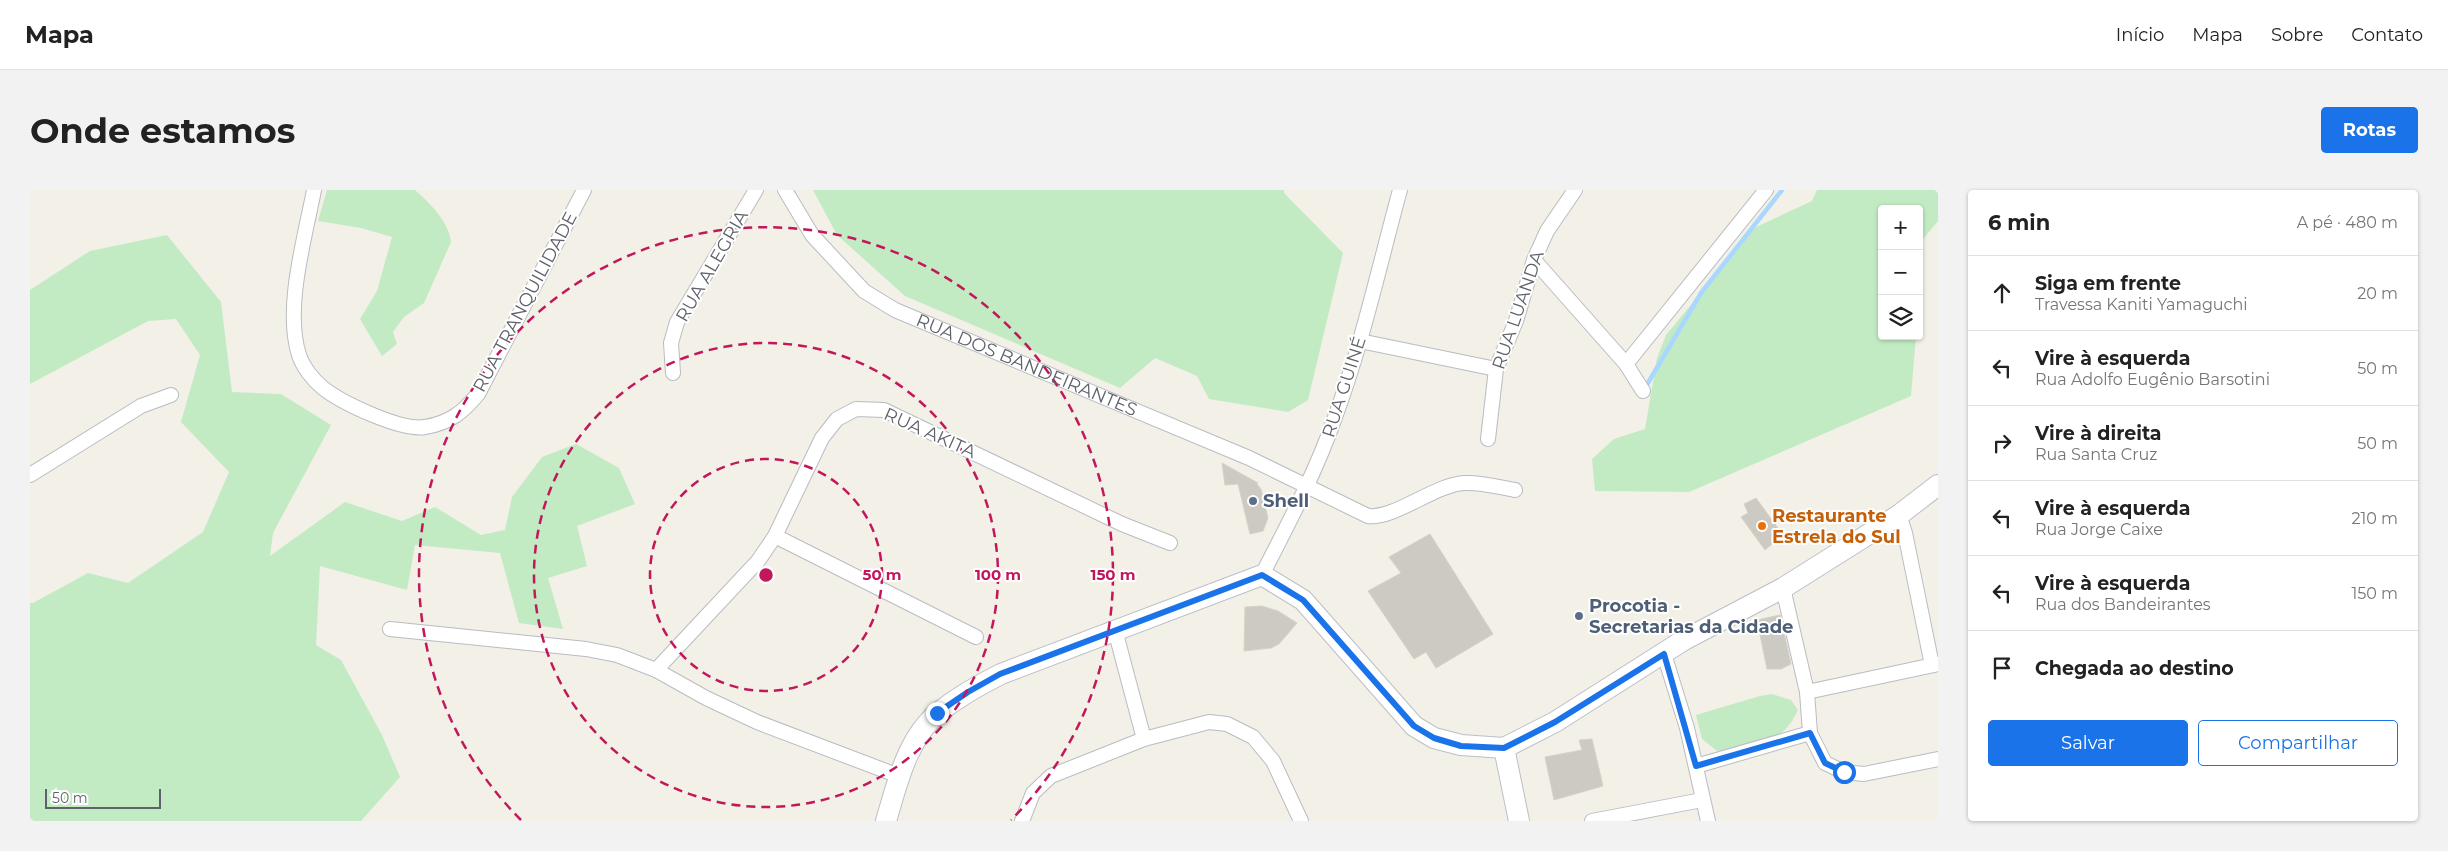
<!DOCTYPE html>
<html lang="pt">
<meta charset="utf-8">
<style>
body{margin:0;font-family:Montserrat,sans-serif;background:#f2f2f2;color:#222}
.controls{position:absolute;right:15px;top:15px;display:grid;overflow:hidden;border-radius:5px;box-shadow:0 1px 4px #0004}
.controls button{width:45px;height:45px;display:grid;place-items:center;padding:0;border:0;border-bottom:1px solid #e0e0e0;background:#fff;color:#222;font:25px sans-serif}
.scale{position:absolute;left:15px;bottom:12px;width:116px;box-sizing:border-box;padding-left:5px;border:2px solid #5e6269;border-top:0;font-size:14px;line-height:18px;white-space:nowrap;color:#5e6269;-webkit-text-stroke:4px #fff;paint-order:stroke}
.stop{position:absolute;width:15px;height:15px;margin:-11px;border:4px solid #1a73e8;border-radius:50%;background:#fff}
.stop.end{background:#1a73e8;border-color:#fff;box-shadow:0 1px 5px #0008}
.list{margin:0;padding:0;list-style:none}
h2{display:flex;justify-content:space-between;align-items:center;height:65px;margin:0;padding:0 20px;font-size:21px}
h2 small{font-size:16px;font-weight:400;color:#767676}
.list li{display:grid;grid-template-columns:32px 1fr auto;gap:15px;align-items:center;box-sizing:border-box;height:75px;padding:0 20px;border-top:1px solid #e0e0e0}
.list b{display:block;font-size:19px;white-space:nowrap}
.list p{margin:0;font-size:16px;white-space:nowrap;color:#767676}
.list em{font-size:16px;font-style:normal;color:#767676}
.actions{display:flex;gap:10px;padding:15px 20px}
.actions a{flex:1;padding:11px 0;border:1px solid #1a73e8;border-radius:5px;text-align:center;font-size:18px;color:#1a73e8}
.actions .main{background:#1a73e8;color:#fff}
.icon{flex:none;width:28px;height:28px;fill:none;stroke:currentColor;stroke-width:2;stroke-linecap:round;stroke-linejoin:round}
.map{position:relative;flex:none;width:1908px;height:631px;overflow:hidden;border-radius:5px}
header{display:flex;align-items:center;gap:30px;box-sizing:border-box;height:70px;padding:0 25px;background:#fff;border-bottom:1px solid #e0e0e0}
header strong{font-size:24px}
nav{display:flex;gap:28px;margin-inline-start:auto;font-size:18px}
.intro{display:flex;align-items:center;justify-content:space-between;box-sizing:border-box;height:120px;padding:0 30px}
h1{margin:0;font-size:35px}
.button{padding:12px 22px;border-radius:5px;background:#1a73e8;color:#fff;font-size:18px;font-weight:700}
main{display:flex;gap:30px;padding:0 30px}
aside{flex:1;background:#fff;border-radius:5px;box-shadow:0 1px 4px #0004}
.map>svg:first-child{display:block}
.green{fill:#c2ebc3}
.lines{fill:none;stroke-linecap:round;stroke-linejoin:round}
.stream{stroke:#aad7ff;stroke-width:4.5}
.building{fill:#cdcac4;stroke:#d7d2c4}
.street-casing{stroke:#b9bcc1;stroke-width:16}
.secondary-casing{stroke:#bcbfc6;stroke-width:22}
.street{stroke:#fff;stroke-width:14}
.secondary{stroke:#fff;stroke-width:20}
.route{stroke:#1a73e8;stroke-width:6}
.ring{fill:none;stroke:#c2185b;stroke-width:2.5;stroke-dasharray:9 6}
.service-dot{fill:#5c6f8a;stroke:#fff;stroke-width:2}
.food-dot{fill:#e8710a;stroke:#fff;stroke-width:2}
.labels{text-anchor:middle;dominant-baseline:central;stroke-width:4;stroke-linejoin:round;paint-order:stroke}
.street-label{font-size:18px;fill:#5e6269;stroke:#fff}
.service-label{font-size:18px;font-weight:bold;fill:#4e5e75;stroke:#fff;text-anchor:start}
.food-label{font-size:18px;font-weight:bold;fill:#c56008;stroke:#fff;text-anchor:start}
.centre{fill:#c2185b;stroke:#fff;stroke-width:2.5}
.ring-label{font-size:15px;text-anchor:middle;font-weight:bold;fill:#c2185b;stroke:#fff;stroke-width:4;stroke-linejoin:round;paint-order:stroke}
</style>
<header>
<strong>Mapa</strong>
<nav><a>Início</a><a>Mapa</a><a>Sobre</a><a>Contato</a></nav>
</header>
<div class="intro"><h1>Onde estamos</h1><a class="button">Rotas</a></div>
<main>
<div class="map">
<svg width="1908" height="631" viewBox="0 0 1908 631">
<rect width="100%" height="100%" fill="#f2f0e7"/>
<!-- green -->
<path class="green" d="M297 0H385C400 13 419 32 421 52L394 113 374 127 363 142 367 154 352 166 330 129 347 101 362 47 331 38 288 31Z
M783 0H1254V3L1313 63 1278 210 1258 222 1179 209 1167 186 1125 168 1090 198 875 106 807 45Z
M1787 0H1908V31L1893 49 1889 101V19H1852V146H1886L1881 206 1659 302 1565 301 1562 269 1584 249 1615 239 1627 168 1636 145 1724 38 1782 11Z
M137 45 191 112 202 202 251 204 301 235 243 343 240 366 315 312 372 331 405 317 451 345 475 340 482 307 512 267 546 254 589 278 605 314 547 336 557 376 518 388 533 439 489 433 470 363 385 355 377 400 290 376 286 455 311 470 352 545 370 587 331 631H0V413H3L58 383 98 393 173 342 199 282 151 232 170 165 146 129 118 131 0 194V100L60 61Z
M1742 504 1761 510 1768 520C1751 557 1723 556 1687 561L1672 549 1666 525 1730 506Z"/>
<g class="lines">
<!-- stream -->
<path class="stream" d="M1615 198 1671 103 1752 0"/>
</g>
<!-- building -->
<path class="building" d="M1192 273 1228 293H1226L1231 299 1238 328 1233 341 1220 344 1208 294 1195 295Z
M1726 308 1753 345 1735 360 1711 327 1718 323 1714 314Z
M1400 344 1463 444 1406 478 1396 462 1384 469 1338 401 1371 383 1359 367Z
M1232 416 1248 421 1267 433 1249 454 1241 458 1214 461 1215 417Z
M1750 425 1761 474 1751 479H1737L1727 430Z
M1562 549 1573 596 1524 610 1515 567 1552 560 1549 550Z"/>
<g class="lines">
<defs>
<g id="street">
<path d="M284 0C275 48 254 118 269 165 273 177 283 190 293 198 312 213 371 241 395 237 420 233 433 222 448 204L554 0"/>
<path id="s1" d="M755 0 782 45 834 101 865 120 1219 268 1338 326C1365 329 1404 295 1434 293 1451 292 1468 297 1485 300"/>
<path d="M1504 70 1596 174 1613 201"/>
<path d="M1330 151 1466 179"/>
<path d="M1596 174 1736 0"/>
<path d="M643 183 641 153 647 132 726 0"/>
<path d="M1458 249 1466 179 1486 131 1504 70 1517 41 1545 0"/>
<path d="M0 285 111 216 141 205"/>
<path d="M1869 325 1875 343 1902 475"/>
<path d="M745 346 946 447"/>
<path d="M1232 385C1258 334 1285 284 1304 230 1332 155 1349 77 1370 0"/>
<path d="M1753 398 1777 502 1780 543 1795 573 1814 582 1834 584 1908 569"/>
<path d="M360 439 556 459 587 465 626 480 676 508 727 532 869 586"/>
<path d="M1085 440 1114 549"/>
<path d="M1634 464 1657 538 1678 631"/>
<path d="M626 480 728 371 745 346 792 248 807 229 826 219 854 220 1092 334 1140 353"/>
<path d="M1777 502 1908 474"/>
<path d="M1666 576 1780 543"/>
<path d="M992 631 1003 603 1021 586 1114 549 1179 532 1197 534 1223 547 1243 571 1271 631"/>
<path d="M1562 631 1672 610"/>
</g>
<path id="secondary" d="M1474 558 1489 631
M856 631C867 594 877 548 909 522 928 507 949 495 971 484L1232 385 1273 410 1384 536 1404 548 1431 555 1474 558 1525 532 1654 450 1753 398 1869 325 1908 295"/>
</defs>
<!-- street casing -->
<use href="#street" class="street-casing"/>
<!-- secondary casing -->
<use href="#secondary" class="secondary-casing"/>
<!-- street -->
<use href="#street" class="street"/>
<!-- secondary -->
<use href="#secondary" class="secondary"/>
</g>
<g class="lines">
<!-- route -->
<path class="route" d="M907 523 938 502 970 484 1232 385 1273 410 1384 536 1404 548 1431 556 1474 558 1525 532 1634 464 1666 576 1780 543 1795 573 1814 582"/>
</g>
<!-- distance rings -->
<g class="ring">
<circle cx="736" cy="385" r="116"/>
<circle cx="736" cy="385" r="232"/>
<path d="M491 630A347 347 0 1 1 981 630"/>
</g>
<!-- markers -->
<g class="service-dot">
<circle cx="1223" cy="311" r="5"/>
<circle cx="1549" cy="426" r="5"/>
</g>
<circle class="food-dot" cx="1732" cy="336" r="5"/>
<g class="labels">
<!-- street labels -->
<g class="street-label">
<text transform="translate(682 76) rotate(-60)">RUA ALEGRIA</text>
<text transform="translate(495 112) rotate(-62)">RUA TRANQUILIDADE</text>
<text transform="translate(1488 120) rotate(-71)">RUA LUANDA</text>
<text stroke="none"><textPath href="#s1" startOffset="308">RUA DOS BANDEIRANTES</textPath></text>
<text transform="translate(1314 197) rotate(-72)">RUA GUINÉ</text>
<text transform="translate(900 243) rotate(24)">RUA AKITA</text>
</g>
<!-- service labels -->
<g class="service-label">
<text x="1233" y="311">Shell</text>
<text x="1559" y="416">Procotia -<tspan x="1559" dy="21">Secretarias da Cidade</tspan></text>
</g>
<!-- food labels -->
<g class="food-label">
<text x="1742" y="326">Restaurante<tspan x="1742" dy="21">Estrela do Sul</tspan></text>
</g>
</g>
<circle cx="736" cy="385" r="8" class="centre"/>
<g class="ring-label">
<text x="852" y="390">50 m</text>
<text x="968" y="390">100 m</text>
<text x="1083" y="390">150 m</text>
</g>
</svg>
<div class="controls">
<button>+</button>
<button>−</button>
<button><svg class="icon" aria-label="layers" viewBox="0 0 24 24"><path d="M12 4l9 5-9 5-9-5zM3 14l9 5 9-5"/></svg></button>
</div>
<div class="scale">50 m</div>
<div class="stop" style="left:1814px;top:582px"></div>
<div class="stop end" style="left:907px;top:523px"></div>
</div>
<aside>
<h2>6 min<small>A pé · 480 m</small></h2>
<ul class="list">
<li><svg class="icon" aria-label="ahead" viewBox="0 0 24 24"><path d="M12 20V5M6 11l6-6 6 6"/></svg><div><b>Siga em frente</b><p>Travessa Kaniti Yamaguchi</p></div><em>20 m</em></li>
<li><svg class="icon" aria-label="left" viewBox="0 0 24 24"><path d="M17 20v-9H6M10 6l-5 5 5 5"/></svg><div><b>Vire à esquerda</b><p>Rua Adolfo Eugênio Barsotini</p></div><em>50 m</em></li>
<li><svg class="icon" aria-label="right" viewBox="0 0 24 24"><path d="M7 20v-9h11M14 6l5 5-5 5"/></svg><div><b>Vire à direita</b><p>Rua Santa Cruz</p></div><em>50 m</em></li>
<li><svg class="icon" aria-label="left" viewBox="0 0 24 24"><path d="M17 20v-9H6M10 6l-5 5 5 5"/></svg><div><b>Vire à esquerda</b><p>Rua Jorge Caixe</p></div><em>210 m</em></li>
<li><svg class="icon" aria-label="left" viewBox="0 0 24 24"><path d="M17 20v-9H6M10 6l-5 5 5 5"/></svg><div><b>Vire à esquerda</b><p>Rua dos Bandeirantes</p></div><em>150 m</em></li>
<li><svg class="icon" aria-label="arrive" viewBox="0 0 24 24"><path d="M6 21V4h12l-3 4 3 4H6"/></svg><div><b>Chegada ao destino</b></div></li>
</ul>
<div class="actions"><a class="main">Salvar</a><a>Compartilhar</a></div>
</aside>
</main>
